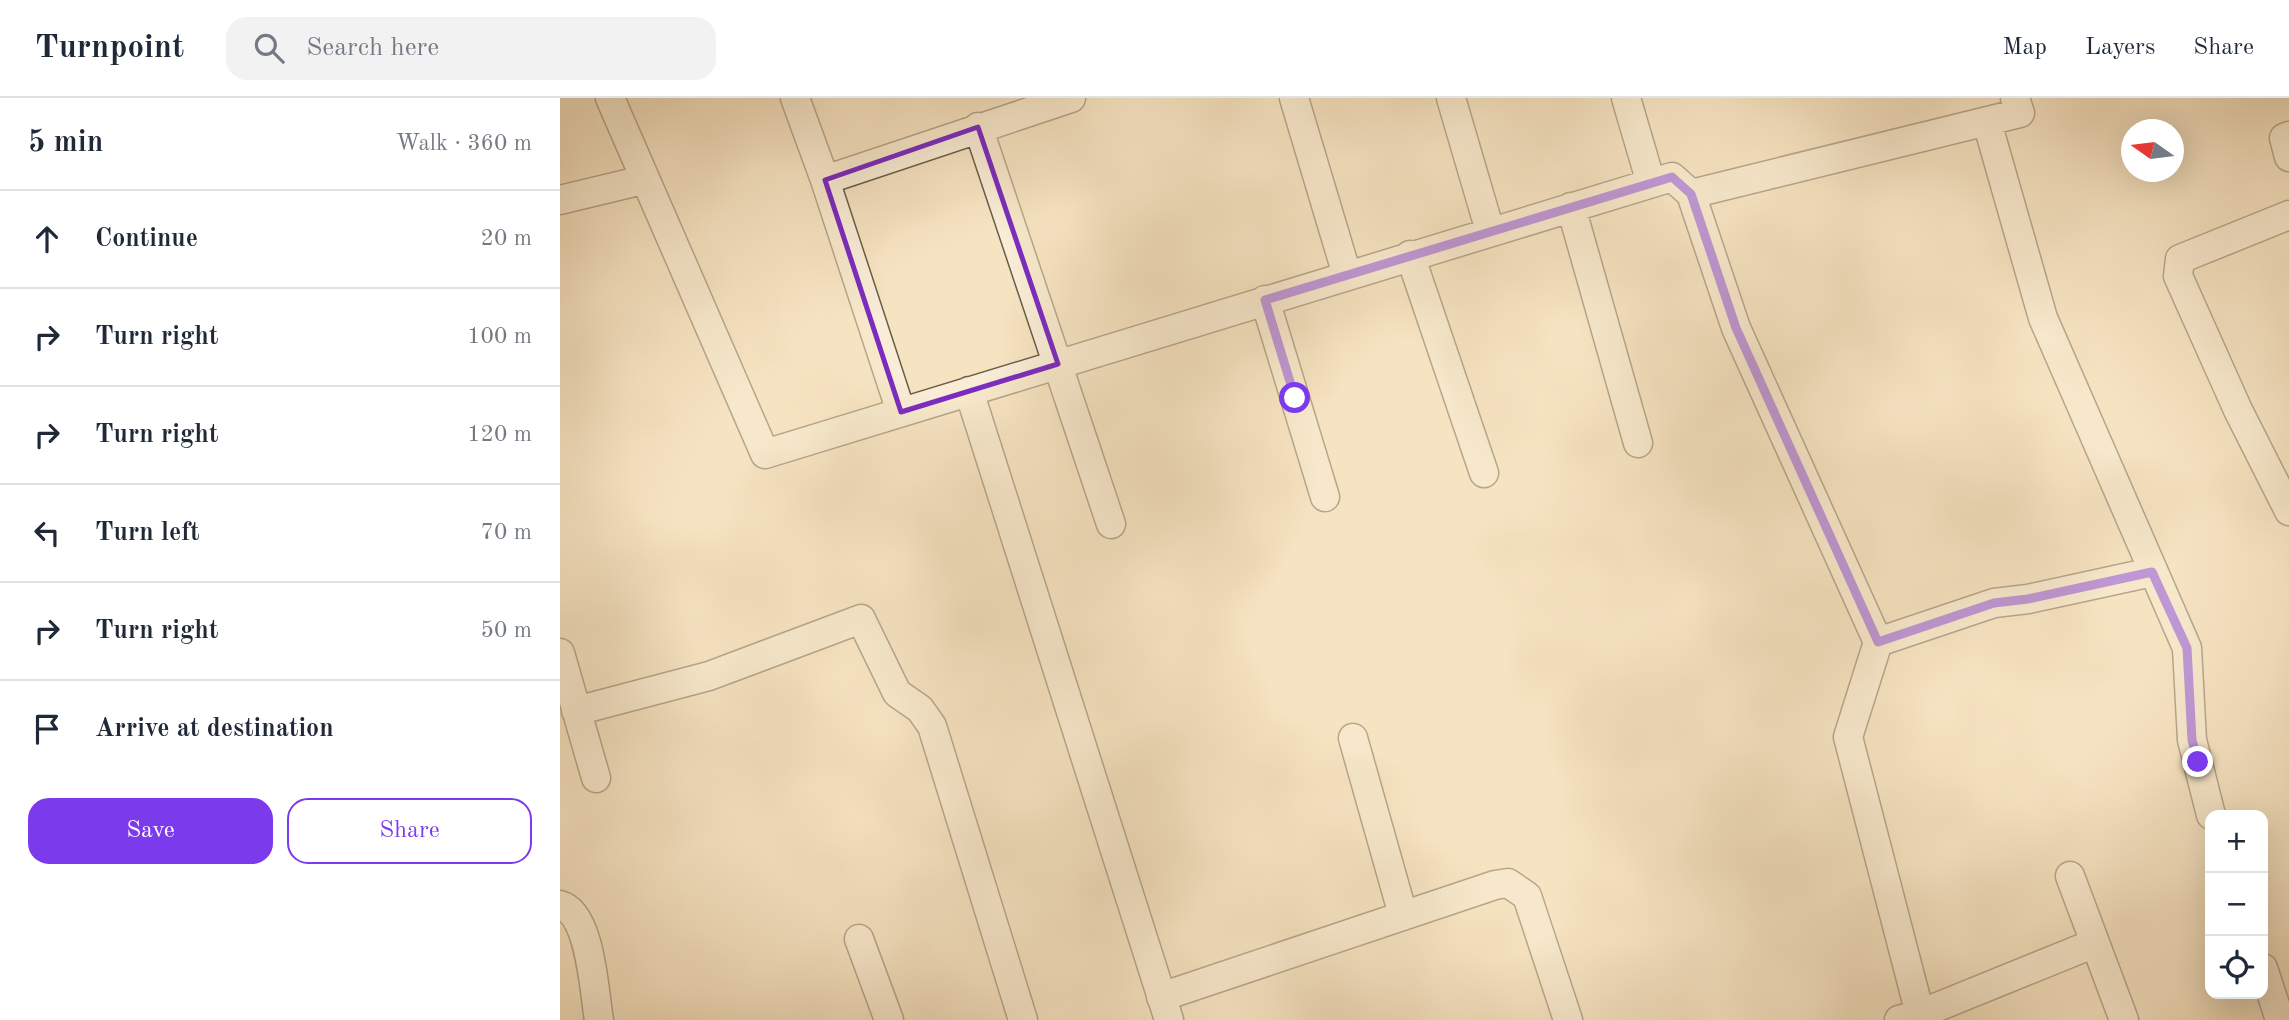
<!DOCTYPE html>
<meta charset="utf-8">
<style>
body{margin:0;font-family:"Old Standard TT",serif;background:#f2f2f3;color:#1f2937}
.controls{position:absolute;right:21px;bottom:21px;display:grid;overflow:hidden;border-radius:14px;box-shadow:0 7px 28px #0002}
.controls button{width:63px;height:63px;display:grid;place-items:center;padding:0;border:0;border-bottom:2px solid #e0e1e3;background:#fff;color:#1f2937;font:35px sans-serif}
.compass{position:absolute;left:1561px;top:21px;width:63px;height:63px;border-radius:50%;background:#fff;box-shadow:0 7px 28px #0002;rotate:284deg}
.stop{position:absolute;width:21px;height:21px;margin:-16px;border:5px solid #7c3aed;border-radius:50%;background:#fff}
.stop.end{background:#7c3aed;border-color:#fff;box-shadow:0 2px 7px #0008}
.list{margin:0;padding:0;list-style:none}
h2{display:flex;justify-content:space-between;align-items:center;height:91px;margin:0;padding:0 28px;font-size:30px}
h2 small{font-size:23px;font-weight:400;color:#747a83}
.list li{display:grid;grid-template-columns:46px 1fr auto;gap:21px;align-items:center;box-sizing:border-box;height:98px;padding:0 28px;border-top:2px solid #e0e1e3}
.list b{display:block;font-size:26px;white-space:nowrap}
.list em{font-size:23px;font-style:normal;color:#747a83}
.actions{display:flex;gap:14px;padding:21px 28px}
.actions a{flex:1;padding:16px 0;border:2px solid #7c3aed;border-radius:21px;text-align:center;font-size:24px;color:#7c3aed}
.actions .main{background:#7c3aed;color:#fff}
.icon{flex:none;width:38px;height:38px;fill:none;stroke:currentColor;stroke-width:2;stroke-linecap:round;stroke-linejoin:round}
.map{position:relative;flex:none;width:1729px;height:922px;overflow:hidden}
header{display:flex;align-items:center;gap:42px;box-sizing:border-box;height:98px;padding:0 35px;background:#fff;border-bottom:2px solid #e0e1e3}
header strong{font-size:33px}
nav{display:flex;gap:38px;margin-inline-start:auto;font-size:24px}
.search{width:490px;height:63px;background:#f2f2f3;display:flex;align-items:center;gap:18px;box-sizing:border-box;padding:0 24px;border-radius:21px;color:#747a83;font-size:26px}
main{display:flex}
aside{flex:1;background:#fff}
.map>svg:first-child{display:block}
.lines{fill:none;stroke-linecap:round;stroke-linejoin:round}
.street-casing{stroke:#6b5c49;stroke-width:31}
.street{stroke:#f9edd7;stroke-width:28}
.route{stroke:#7c3aed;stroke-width:9}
.marked{fill:none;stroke:#7b2cbf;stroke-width:5;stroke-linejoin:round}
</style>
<header>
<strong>Turnpoint</strong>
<div class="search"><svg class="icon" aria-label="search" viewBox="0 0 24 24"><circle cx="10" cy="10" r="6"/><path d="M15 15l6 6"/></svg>Search here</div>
<nav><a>Map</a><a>Layers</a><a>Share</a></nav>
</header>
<main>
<aside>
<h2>5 min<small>Walk · 360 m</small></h2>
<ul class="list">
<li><svg class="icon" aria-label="ahead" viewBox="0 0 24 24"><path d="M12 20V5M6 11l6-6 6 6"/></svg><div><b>Continue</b></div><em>20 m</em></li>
<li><svg class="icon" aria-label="right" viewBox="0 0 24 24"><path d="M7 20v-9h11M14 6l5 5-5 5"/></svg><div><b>Turn right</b></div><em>100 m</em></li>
<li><svg class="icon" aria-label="right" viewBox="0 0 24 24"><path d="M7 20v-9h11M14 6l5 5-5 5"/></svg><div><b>Turn right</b></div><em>120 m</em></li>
<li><svg class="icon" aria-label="left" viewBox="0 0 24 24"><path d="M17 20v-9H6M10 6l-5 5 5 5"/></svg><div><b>Turn left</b></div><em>70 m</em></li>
<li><svg class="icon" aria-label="right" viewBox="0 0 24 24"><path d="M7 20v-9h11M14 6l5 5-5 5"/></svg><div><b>Turn right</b></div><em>50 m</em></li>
<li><svg class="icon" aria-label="arrive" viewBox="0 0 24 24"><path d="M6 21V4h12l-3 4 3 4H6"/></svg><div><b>Arrive at destination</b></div></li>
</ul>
<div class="actions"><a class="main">Save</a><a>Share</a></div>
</aside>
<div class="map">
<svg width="1729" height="922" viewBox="0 0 1729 922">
<rect width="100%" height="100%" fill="#f6e3c1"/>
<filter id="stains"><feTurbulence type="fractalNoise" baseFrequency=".00286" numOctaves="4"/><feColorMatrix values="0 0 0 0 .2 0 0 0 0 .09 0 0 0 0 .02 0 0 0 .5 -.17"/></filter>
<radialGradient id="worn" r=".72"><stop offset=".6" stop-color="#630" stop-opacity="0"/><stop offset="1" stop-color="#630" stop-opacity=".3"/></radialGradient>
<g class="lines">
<defs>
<path id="street" d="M50 0 205 356 1112 79 1131 96 1176 230 1318 544 1288 639 1360 916
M235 0 265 82 341 314
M734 0 787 177
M891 0 930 133
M1066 0 1091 85
M1427 24 1483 220 1627 550 1632 642 1651 717
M418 29 551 426
M1729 38 1724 40 1729 59
M265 82 511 0
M1131 96 1460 15 1455 0
M0 102 83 82
M1011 109 1078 345
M1729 117 1620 161 1618 178 1678 312 1729 413
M850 157 924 375
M705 202 765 399
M409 293 609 922
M1318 544 1434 505 1468 501 1592 474
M0 555 36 680
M16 613 149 578 301 521 337 595 360 611 372 628 463 922
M793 640 843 817
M1510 778 1564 922
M0 807C31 815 34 894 39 922
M299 841 329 922
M1703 870 1720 922
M601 899 935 787 948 785 967 798 1008 922
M1339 922 1360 916 1535 845"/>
</defs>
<!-- street casing -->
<use href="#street" class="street-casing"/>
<!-- street -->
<use href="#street" class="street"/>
</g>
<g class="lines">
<!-- route -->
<path class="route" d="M735 300 705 202 1112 79 1131 96 1176 230 1318 544 1434 505 1468 501 1592 474 1627 550 1632 642 1638 664"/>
</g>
<!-- marked area -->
<path d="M0 0H1729V922H0ZM418 29 498 266 341 314 265 82Z" fill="#f6e3c1" fill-opacity=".55" fill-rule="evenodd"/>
<path class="marked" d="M418 29 498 266 341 314 265 82Z"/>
<rect width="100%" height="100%" filter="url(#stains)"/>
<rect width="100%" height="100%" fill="url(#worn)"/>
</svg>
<div class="controls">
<button>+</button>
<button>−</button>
<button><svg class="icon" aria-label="locate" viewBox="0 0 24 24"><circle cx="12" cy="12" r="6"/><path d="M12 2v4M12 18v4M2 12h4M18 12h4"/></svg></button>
</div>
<svg class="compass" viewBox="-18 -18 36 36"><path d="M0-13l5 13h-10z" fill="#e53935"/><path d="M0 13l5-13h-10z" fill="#747a83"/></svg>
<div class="stop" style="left:735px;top:300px"></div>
<div class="stop end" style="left:1638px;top:664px"></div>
</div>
</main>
